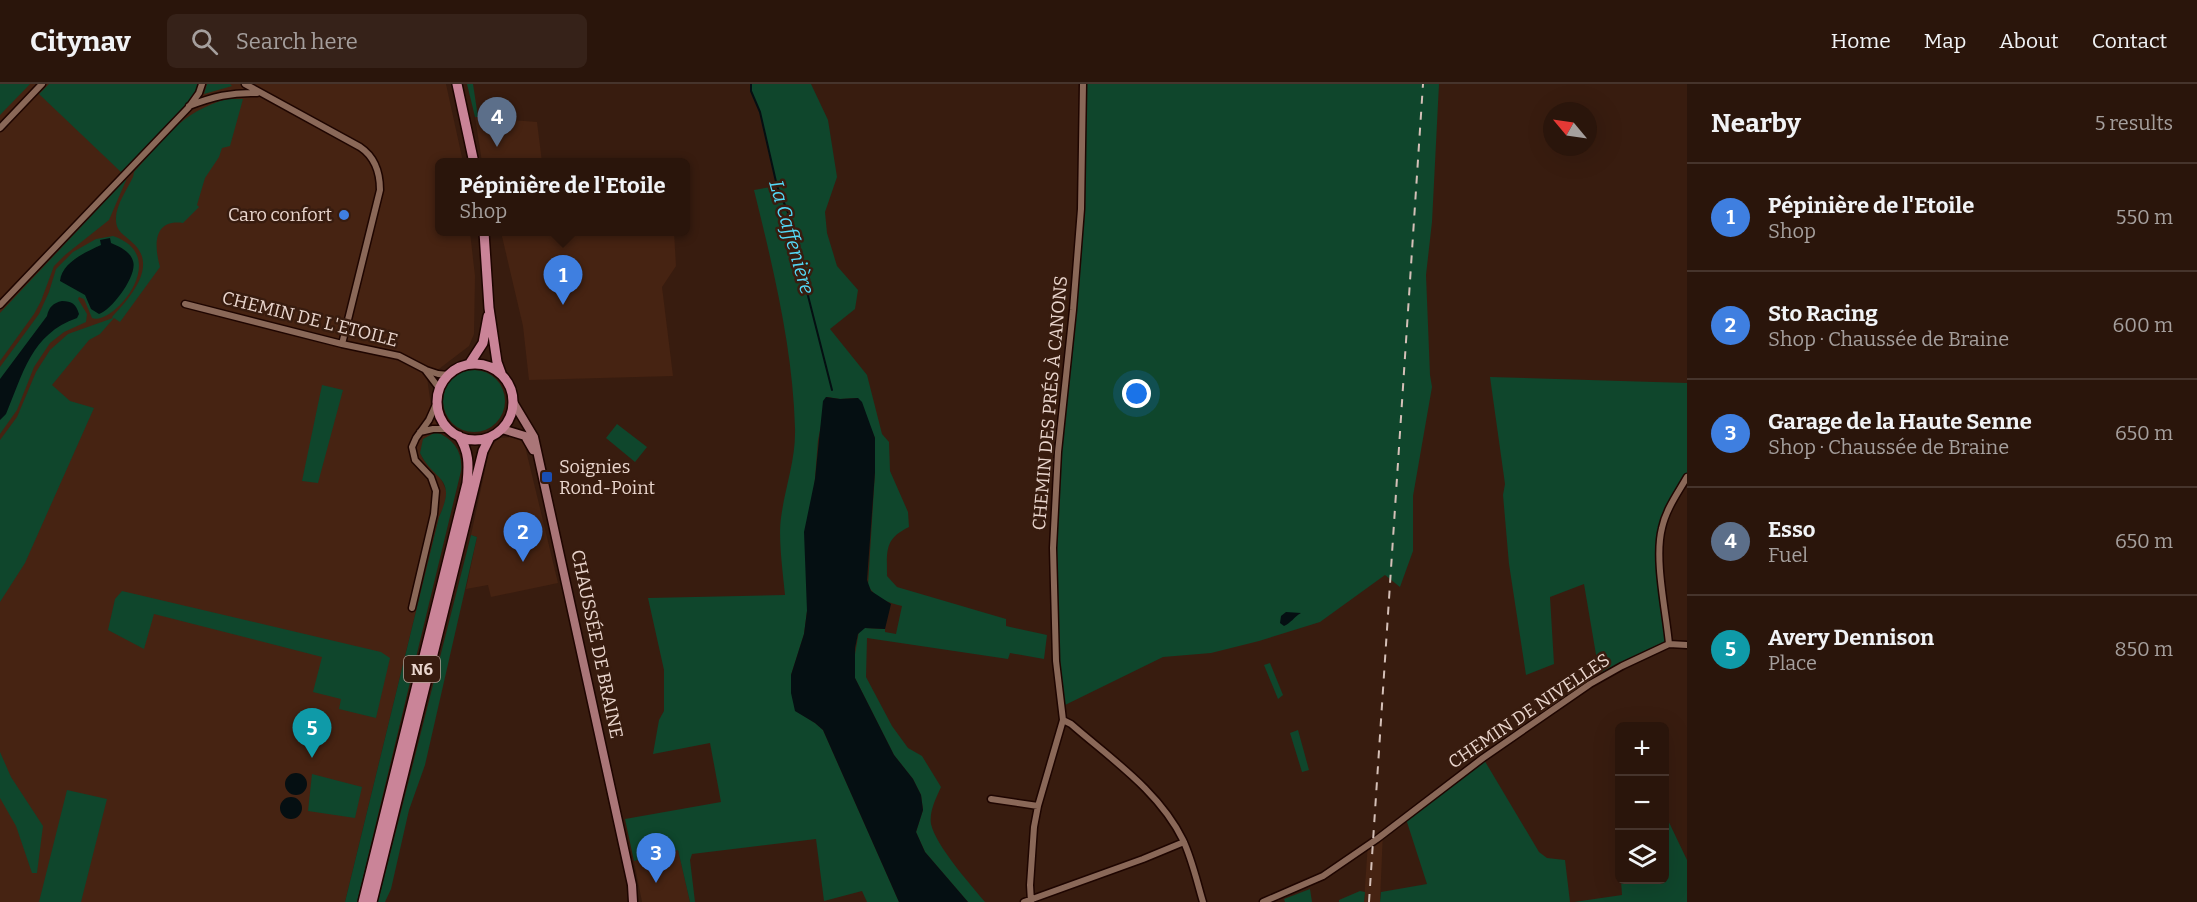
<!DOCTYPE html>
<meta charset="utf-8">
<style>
body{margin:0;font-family:Bitter,serif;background:#362219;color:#f1f3f6}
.controls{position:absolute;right:18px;bottom:18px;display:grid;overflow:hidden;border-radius:9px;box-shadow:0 6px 24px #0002}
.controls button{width:54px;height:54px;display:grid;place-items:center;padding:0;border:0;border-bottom:2px solid #46342c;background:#2a150b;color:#f1f3f6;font:30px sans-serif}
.compass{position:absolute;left:1543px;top:18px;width:54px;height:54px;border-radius:50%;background:#2a150b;box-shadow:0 6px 24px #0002;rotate:299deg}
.you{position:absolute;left:1137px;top:310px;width:21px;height:21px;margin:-15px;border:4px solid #fff;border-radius:50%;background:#1a73e8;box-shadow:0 0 0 9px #1a73e833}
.badge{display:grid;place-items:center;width:39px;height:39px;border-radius:50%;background:#1a73e8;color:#fff;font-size:20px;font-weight:700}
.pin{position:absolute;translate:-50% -50px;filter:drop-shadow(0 2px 3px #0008)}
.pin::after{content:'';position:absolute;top:32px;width:21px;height:18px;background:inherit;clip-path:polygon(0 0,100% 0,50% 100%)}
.popup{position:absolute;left:435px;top:74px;width:255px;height:78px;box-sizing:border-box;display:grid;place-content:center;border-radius:9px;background:#2a150b;filter:drop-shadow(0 2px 4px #0005);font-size:20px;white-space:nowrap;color:#a59f9d}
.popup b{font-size:22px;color:#f1f3f6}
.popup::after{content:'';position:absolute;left:50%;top:100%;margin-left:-12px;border:12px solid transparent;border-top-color:#2a150b}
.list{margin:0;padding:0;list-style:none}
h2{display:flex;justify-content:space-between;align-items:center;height:78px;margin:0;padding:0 24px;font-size:26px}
h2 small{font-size:20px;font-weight:400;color:#a59f9d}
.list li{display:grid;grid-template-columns:39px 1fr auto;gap:18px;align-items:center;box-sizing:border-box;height:108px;padding:0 24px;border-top:2px solid #46342c}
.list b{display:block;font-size:22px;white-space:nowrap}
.list p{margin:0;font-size:20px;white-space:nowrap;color:#a59f9d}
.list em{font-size:20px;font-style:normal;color:#a59f9d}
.icon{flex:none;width:33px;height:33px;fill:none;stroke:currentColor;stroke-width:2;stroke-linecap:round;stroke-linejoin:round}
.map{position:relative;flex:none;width:1687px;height:818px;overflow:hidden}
header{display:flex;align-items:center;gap:36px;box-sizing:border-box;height:84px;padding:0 30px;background:#2a150b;border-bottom:2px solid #46342c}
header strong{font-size:28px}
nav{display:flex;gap:33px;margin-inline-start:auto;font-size:21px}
.search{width:420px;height:54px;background:#362219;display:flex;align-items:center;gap:15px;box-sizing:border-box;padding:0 21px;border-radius:9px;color:#a59f9d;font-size:22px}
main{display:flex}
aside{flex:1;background:#2a150b}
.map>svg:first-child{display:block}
.built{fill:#462312}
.green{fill:#0f462c}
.water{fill:#050f12}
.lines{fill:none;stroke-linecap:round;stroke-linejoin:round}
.stream{stroke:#050f12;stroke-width:2}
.street-casing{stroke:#1e0500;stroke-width:9}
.secondary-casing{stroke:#1e0500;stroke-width:11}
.primary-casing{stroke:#1e0500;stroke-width:12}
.street{stroke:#8a6858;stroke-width:6}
.secondary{stroke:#aa7678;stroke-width:8}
.primary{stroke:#ca8498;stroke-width:9}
.rail{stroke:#d5c0b8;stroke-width:2;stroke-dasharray:8 8;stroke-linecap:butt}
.shop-dot{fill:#3f7fe0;stroke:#381c0f;stroke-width:2}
.transit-dot{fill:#1a4fb4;stroke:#381c0f;stroke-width:2}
.labels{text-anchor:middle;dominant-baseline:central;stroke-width:5;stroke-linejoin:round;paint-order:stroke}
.shield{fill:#381c0f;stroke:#b59e95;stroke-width:1.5}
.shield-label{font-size:16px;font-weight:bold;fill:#ead6ce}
.poi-label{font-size:18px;fill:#ead6ce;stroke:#381c0f;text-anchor:end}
.street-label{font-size:18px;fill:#ead6ce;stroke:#381c0f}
.water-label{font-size:20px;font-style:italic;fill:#54d9f7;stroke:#381c0f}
</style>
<header>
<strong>Citynav</strong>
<div class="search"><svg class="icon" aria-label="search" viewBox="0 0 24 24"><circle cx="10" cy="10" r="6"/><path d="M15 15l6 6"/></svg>Search here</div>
<nav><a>Home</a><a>Map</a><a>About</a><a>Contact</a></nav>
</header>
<main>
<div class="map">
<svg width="1687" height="818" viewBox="0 0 1687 818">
<rect width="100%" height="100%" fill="#381c0f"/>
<!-- built -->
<path class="built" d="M0 0H446L463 78 440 79V148H470L475 192 474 250 469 262 427 294 431 322 445 351 436 348 420 369 423 375 440 393 447 408 444 422 439 433 345 818H0Z
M475 33 537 38 542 78H482Z
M501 148H674L676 182 662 203 673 292 529 296 523 242Z
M512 353 524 358 558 499 491 513 488 501 466 505 477 453 471 451 490 363 499 354Z
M1383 747 1380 818H1364L1368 758Z
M678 765 690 818H642L634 777Z"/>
<!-- green -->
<path class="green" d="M0 0H30L0 31Z
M49 0H199L195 11 122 89 39 10Z
M207 0H230L232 2 204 10Z
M467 0H473L478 33H475Z
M751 0H811L828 36 837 93 825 128 827 149 837 182 858 206 855 225 830 245 867 291 882 350 889 358 890 387 908 428 909 443C884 455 887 467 887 492L897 503 1006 535V542L1047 551 1044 575 1010 569 1008 575 867 554 866 593 892 642 908 664 922 672 941 703C936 714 929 728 931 740 936 762 970 800 985 818H968L925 768 916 748 923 726 921 711 913 695 894 671 855 594 854 576 859 547 865 544 885 545V548L896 550 902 522C889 519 874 514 868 501L875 388V354L858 314 840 315 827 313 818 356 807 496V527L804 550 791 591 796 627 815 639 823 646 899 818H867L862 807 824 817 816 755 692 770 690 776 695 818H690L678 766 634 777 625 735 721 718 710 659 653 670 659 636 664 627V586L648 514 785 511C783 489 778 454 781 434 785 403 796 376 795 344 793 265 773 183 754 106L777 102 760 28 751 7Z
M1086 0H1439L1432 138 1426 191 1430 291 1432 303 1413 412V467L1400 503 1385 491 1320 538 1259 557 1211 569 1163 573 1061 623 1056 464 1061 363 1083 126Z
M227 15H243L230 62 222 64 219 73 205 94 197 121 199 123 183 139C153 135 154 162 160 183L120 238 114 234 100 250 89 256 52 301 70 317 94 324 25 479 0 518V356L17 333 36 288 50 266 68 250 113 234 112 233C129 215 157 184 135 161 127 152 116 149 116 136 115 122 127 106 133 93L134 88C165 54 181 28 227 15Z
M127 94 109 136 65 171 54 182 41 217 34 230 0 277V229Z
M113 152C173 172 113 242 92 234L84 215 79 213 78 215 87 230 86 238 64 248 50 259 34 283 17 326 0 350V283L39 230 49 208 56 185 73 168 96 155Z
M443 317a31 31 0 1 1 62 0a31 31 0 1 1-62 0Z
M1490 293 1687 299V393L1670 422 1660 454 1669 560 1600 594 1584 500 1550 513 1554 580 1526 591 1509 480 1503 411 1505 400Z
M322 301 343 306 318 399 302 397Z
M617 340 647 363 635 378 606 354Z
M436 348C454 355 463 368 461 387L357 818H345L439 433C458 392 434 398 420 369L423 355Z
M471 451 477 453 425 681 409 726 391 805 385 818H378Z
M122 507 381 568 390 574 376 634 339 625 341 615 313 608 322 573 154 530 144 565 108 546 115 515Z
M1270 579 1283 611 1278 615 1264 581Z
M1298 646 1309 686 1302 688 1290 649Z
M0 668 11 693 43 742 37 789H32L16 742 0 714Z
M1483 674 1539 768 1547 774 1565 776 1570 818H1380L1381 808 1427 800 1406 735Z
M312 690 362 703 355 734 308 727Z
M67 706 107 715 81 818H39Z
M1665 730 1687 776V818H1574L1622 811 1621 796H1664Z
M1310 805 1312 818H1285L1284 815Z
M1360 807 1365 808 1364 818H1339V816Z"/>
<!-- water -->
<path class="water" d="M110 154 111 159C120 163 130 167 133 177 138 191 112 226 99 230L91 225 85 211 60 197C62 178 86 168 101 161L100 156Z
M62 217C72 217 76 220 79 230L77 234C31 250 23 290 6 330L0 336V295L47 232C49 223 53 219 62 217Z
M826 313 840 315 858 314 862 318 875 354V388L867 496 871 507 891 520 885 545 865 544 858 550 855 564V594L894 671 913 695 921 711 923 726 916 748 925 768 968 818H899L823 646 815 639 795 627 791 609V591L804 550 807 527 804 448 815 395 823 317Z
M1286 528 1301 529C1294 533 1291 539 1284 542L1280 539 1281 532Z
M285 700a11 11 0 1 1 22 0a11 11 0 1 1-22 0Z
M280 724a11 11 0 1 1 22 0a11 11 0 1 1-22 0Z"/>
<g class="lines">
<!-- stream -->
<path class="stream" d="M751 0V7L760 28 777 102 789 131 793 156 799 168 804 196 832 306"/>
<defs>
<path id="street" d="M245 0 360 63C375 73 380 89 380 106L342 260
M189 22C212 13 232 8 257 9
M0 44 42 0
M185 220 342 260 399 272 426 286 438 290 448 291
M0 221 189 23 199 9 202 0
M426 287 439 304
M420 348 433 345H448
M412 524 434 430 436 407 431 393 415 376 412 363 416 354 429 336 437 318
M1669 560 1687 561
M1063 636 1071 640C1111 675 1159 707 1183 756 1192 775 1197 798 1203 818
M991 715 1038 722
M1024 818 1143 775 1184 758
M1031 818 1030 801 1034 743 1038 722 1063 636 1056 577 1053 464 1058 368 1073 226 1081 125 1083 0
M1263 818 1323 792 1377 755 1483 674 1590 600 1622 582 1669 560C1666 527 1654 475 1662 444 1666 425 1678 409 1687 393"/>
<path id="secondary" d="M513 318 534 353 632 801 633 818
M502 345 525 352 533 366"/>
<path id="primary" d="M457 0 474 79
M484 148 489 224 497 278 501 289
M470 279 483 259 488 232
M437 318a38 38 0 1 1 76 0a38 38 0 1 1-76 0Z
M363 818 467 399C469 381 469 367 459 352
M372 818 483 367 490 353"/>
</defs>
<!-- street casing -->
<use href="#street" class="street-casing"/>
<!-- secondary casing -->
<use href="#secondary" class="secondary-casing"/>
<!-- primary casing -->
<use href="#primary" class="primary-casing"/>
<!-- street -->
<use href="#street" class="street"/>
<!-- secondary -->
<use href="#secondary" class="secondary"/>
<!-- primary -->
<use href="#primary" class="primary"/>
<!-- rail -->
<path class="rail" d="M1369 818 1423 0"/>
</g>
<!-- markers -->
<circle class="shop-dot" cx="344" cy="131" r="6"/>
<rect class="transit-dot" x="541" y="387" width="12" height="12" rx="3"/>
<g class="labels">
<!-- shield labels -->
<rect class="shield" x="404" y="572" width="36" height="26" rx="4.5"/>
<g class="shield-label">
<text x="422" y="585">N6</text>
</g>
<!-- poi labels -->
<g class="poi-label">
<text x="332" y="131">Caro confort</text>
<text x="559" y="383" text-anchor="start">Soignies<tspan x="559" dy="21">Rond-Point</tspan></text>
</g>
<!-- street labels -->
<g class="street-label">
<text transform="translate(310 235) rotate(14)">CHEMIN DE L'ETOILE</text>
<text transform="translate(1050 319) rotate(-85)">CHEMIN DES PRÉS À CANONS</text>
<text transform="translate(597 560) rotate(78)">CHAUSSÉE DE BRAINE</text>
<text transform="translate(1529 627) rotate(-34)">CHEMIN DE NIVELLES</text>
</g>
<!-- water labels -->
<g class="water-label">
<text transform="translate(792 153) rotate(74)">La Caffenière</text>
</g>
</g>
</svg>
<div class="controls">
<button>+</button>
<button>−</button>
<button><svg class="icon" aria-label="layers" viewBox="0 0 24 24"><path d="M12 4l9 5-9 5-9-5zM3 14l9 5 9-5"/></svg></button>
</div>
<svg class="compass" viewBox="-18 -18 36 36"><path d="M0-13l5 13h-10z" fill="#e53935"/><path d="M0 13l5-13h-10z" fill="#a59f9d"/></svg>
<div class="you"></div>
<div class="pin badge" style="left:563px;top:221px;background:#3f7fe0">1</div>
<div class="popup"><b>Pépinière de l'Etoile</b>Shop</div>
<div class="pin badge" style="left:523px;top:478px;background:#3f7fe0">2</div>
<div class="pin badge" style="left:656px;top:799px;background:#3f7fe0">3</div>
<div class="pin badge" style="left:497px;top:63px;background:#5c6f8a">4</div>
<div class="pin badge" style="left:312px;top:674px;background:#0f9aa8">5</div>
</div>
<aside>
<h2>Nearby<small>5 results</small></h2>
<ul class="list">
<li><span class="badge" style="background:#3f7fe0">1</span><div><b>Pépinière de l'Etoile</b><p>Shop</p></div><em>550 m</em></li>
<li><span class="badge" style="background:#3f7fe0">2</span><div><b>Sto Racing</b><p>Shop · Chaussée de Braine</p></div><em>600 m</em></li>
<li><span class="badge" style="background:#3f7fe0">3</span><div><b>Garage de la Haute Senne</b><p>Shop · Chaussée de Braine</p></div><em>650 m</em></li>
<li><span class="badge" style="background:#5c6f8a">4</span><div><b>Esso</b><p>Fuel</p></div><em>650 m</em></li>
<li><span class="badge" style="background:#0f9aa8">5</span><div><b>Avery Dennison</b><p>Place</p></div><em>850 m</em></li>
</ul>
</aside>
</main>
